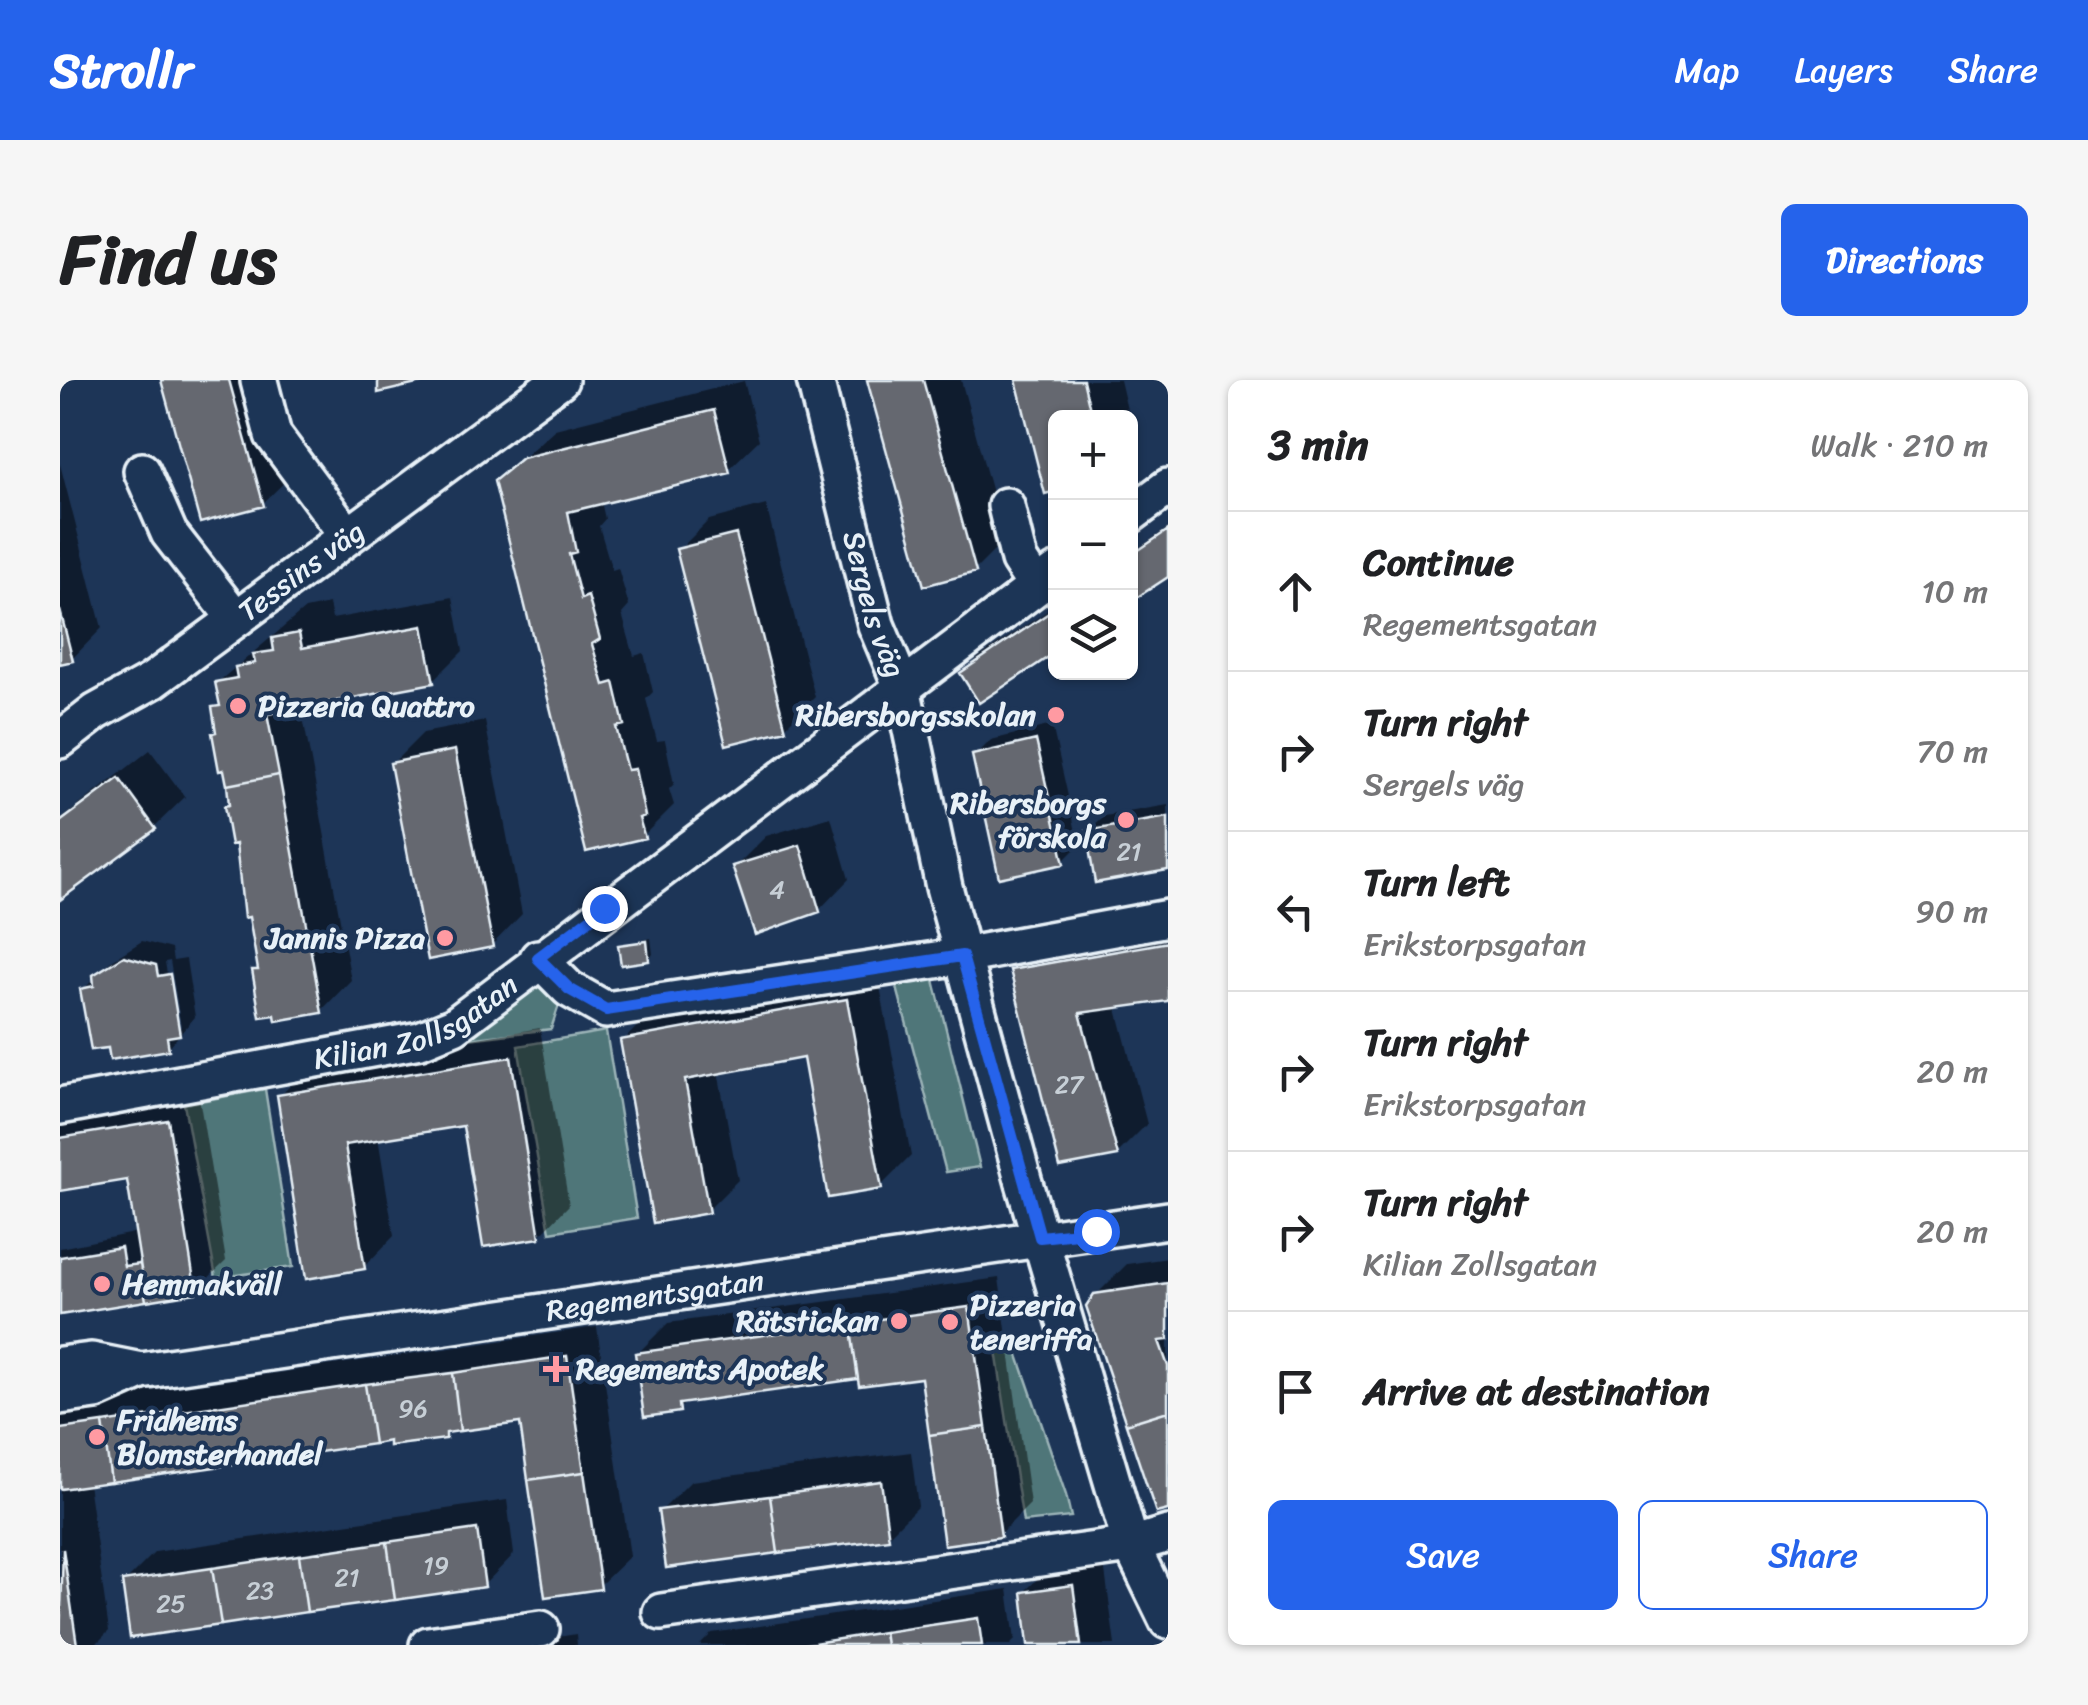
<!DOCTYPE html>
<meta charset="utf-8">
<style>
body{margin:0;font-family:Sriracha,sans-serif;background:#f6f6f6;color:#202124}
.controls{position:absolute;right:30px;top:30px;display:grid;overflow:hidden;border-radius:15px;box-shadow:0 2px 8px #0004}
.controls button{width:90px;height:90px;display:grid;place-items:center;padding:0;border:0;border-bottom:2px solid #e0e0e0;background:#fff;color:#202124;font:50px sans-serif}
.stop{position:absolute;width:30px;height:30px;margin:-22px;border:8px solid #2563eb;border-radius:50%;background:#fff}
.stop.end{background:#2563eb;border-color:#fff;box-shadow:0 2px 10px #0008}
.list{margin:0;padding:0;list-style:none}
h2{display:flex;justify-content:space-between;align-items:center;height:130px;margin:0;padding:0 40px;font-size:42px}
h2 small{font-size:32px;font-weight:400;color:#757577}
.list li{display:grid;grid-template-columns:65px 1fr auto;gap:30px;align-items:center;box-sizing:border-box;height:160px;padding:0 40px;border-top:2px solid #e0e0e0}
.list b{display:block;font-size:38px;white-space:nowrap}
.list p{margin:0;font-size:32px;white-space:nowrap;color:#757577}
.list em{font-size:32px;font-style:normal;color:#757577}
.actions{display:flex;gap:20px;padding:30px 40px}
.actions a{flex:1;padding:22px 0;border:2px solid #2563eb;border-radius:15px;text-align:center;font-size:35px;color:#2563eb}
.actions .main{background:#2563eb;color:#fff}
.icon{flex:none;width:55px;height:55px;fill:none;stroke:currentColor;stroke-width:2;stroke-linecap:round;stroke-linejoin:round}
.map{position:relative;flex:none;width:1108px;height:1265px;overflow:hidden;border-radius:15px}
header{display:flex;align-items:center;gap:60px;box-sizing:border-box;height:140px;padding:0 50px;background:#2563eb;color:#fff}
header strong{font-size:48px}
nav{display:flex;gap:55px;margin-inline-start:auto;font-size:35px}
.intro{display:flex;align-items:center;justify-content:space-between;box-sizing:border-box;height:240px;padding:0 60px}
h1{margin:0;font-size:70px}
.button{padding:25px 45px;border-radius:15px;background:#2563eb;color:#fff;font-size:35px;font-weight:700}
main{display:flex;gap:60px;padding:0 60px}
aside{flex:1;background:#fff;border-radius:15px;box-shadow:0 2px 8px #0004}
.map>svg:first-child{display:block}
.grass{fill:#4f7679;stroke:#9cb4b8;stroke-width:2.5}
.shadow{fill:#0007;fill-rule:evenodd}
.building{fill:#65686f;stroke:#e8f1f8;stroke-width:2.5}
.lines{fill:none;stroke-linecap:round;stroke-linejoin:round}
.minor-casing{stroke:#e8f1f8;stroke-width:42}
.minor{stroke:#1d3557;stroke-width:35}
.route{stroke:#2563eb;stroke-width:12}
.poi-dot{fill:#ff9aa2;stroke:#1d3557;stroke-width:4}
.labels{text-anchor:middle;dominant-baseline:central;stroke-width:8;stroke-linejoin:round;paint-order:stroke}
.number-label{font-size:25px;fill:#c7cfd6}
.street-label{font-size:30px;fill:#e8f1f8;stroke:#1d3557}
.poi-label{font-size:30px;font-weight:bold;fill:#e8f1f8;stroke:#1d3557;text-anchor:start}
</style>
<header>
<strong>Strollr</strong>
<nav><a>Map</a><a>Layers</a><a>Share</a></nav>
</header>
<div class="intro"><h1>Find us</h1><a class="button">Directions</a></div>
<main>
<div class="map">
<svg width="1108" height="1265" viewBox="0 0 1108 1265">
<rect width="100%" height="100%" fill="#1d3557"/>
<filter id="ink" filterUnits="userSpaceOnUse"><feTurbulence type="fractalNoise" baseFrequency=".01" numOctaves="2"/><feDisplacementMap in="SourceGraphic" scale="20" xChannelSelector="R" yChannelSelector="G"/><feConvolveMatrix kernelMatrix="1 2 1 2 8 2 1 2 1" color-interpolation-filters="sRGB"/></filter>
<g filter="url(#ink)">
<!-- grass -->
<path class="grass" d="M863 594 874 600 920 787 886 792 835 600Z
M477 602 499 625 491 649 400 660Z
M546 651 577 838 490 852 458 666Z
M205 709 233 887 156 898 124 724Z
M951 955 1006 1115 1011 1137 963 1142 934 958Z"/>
<!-- shadow -->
<path class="shadow" d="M103 0H207L233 94 202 124Z
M809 0H901L945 160 915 190Z
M958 0H1060L1069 38H996Z
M684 1 699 60 668 90 541 121 545 139 539 146 552 190 558 188 569 226 562 234 574 276 584 273 593 312 586 319 597 361 605 360 614 404 609 409 614 425 584 455 436 102 495 49Z
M1070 45 1076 66 1070 72Z
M0 84 42 248 12 279 0 282Z
M706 125 755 317 725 347 619 170 649 140Z
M1108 148V194L1070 219V174Z
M393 217 403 271 373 301 241 326 291 600 261 631 195 591 200 586 178 461 167 427 171 422 155 328 162 321 158 302 245 229 269 224 272 239Z
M996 225V269L903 293 919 277Z
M425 341 462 534 432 565 332 384 363 353Z
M992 345 1019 465 1003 481 915 376 931 360Z
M90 370 125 417 94 447 0 518V440Z
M1108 425V488L1037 500 1028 452 1045 436Z
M771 437 789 499 759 530 675 487 706 456Z
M1108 538V618L1056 625 1087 744 1057 774 953 590 983 560Z
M591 558 593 574 588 579 560 566Z
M82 561 111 569 113 581 126 579 135 637 108 668 23 610 52 580ZM110 581 121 647 117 651 105 582Z
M817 590 851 776 820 807 745 675 658 691 678 800 648 830 563 661 593 630Z
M480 648 509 825 479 856 405 743 318 757 334 856 304 887 220 716 250 685Z
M138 711 166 881 135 911 0 933V868L78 852 69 797 0 809V733Z
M1108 878V1127L1098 1130 1036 915 1067 884Z
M939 898 970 1124 940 1154 863 995 800 997 628 1020 619 1029 578 973 608 943Z
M537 947 570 1176 539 1206 462 1040 392 1049 385 1056 331 1058 28 1103 49 1251 35 1265H0V1024Z
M851 1072 858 1126 828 1156 601 1131 631 1101Z
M447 1120 454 1174 424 1205 65 1202 95 1172Z
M1043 1176 1055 1265H971L964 1212 995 1182Z
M948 1209 955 1260 950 1265H640L652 1253Z
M516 1254 517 1265H461L462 1263Z"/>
<!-- building -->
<path class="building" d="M101 0H169L204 126 140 143Z
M318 0H374L318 13Z
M807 0H863L916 192 864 206Z
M956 0H1023L1032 38H996V111L985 114Z
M654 30 670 93 508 132 516 172 509 174 521 219 528 216 540 259 532 264 544 305 554 302 564 345 556 347 567 390 575 389 585 436 579 438 585 458 526 472 434 101 462 78Z
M1108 150V197L1070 222V176Z
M676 154 726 350 666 365 616 169Z
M996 228V272L919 323 900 293Z
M0 230 13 281 0 284Z
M363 246 374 303 207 334 219 395 167 405 164 390 159 391 152 353 156 352 152 327 160 326 155 302 177 298 175 287 195 283 193 274 214 271 212 258 239 253 242 268Z
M976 360 1004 484 939 498 912 375Z
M395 370 433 567 368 580 330 383Z
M219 395 262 633 216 641 215 635 200 637 192 590H198L189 537 184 538 176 464 171 465 164 426 169 425 167 405Z
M59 398 96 449 0 520V442Z
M1108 437V490L1035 503 1026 451Z
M740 465 760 532 695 555 672 486Z
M587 561 589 581 561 585 558 565Z
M1108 562V621L1020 633 1058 776 1000 787 950 590Z
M64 576 96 585 98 596 110 594 120 655 107 657 109 670 50 680 48 668 31 670 20 609 34 606 33 595Z
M787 619 822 809 768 818 743 678 625 700 649 833 593 843 560 660Z
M451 677 480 858 423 867 403 746 285 765 305 889 246 899 217 715Z
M108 740 136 913 86 921 67 800 0 811V758Z
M61 867 64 886 80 884 86 921 0 935V877Z
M1108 903V960L1099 961 1108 986V1031L1066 1044 1026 926 1034 914Z
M909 927 926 1047 869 1055 861 998 799 1006 790 943Z
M790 943 798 999 619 1024 620 1032 584 1037 575 973Z
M507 976 524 1092 468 1100 460 1043 400 1051 393 993Z
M393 993 400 1051 386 1053V1059L329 1066V1061L314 1064 305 1004Z
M305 1004 314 1064 51 1102 43 1043Z
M1108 1031V1130L1096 1133 1066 1044Z
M43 1043 51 1102 0 1109V1049Z
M926 1047 941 1157 884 1165 869 1055Z
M524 1092 541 1209 485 1217 468 1100Z
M821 1101 829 1159 718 1173 710 1116Z
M710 1116 718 1173 606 1188 598 1130Z
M417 1149 425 1207 335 1220 327 1162Z
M327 1162 335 1220 247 1232 239 1175Z
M3 1169 17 1265H0Z
M239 1175 247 1232 161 1245 152 1188Z
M152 1188 161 1245 70 1258 62 1201Z
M1013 1205 1021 1265H968L962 1212Z
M918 1238 922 1265H826L824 1252Z
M824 1252 826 1265H739L754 1263Z"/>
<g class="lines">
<defs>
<g id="minor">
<path id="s1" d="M755 0 816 245 842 307 884 507 964 803 1071 1165 1108 1241"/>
<path d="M199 1 213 55 288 156"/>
<path d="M82 91 109 153 176 239"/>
<path d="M946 126 959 180 976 206"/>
<path d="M1070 135 1108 107"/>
<path id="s2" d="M0 360 36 332 92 301 500 0"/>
<path d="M478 578 509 609 546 630 902 576 1108 538"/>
<path id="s3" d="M0 726 360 660 394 646 996 192"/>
<path d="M0 985 31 981 81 991"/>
<path id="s4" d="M0 1016 36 1011 81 991 1108 840"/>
<path d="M601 1232 1071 1165 1108 1154"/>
<path d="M368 1265 481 1249"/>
</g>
</defs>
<!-- minor casing -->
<use href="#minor" class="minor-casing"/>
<!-- minor -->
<use href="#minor" class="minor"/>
</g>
</g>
<g class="lines" filter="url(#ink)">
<!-- route -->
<path class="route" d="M544 528 478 578 509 609 546 630 902 576 980 857 1036 851"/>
</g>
<!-- markers -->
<g class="poi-dot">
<circle cx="178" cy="326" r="10"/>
<circle cx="996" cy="335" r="10"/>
<circle cx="1066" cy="440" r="10"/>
<circle cx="385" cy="558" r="10"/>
<circle cx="42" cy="904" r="10"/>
<circle cx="839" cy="941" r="10"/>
<circle cx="890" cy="942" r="10"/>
<path d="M491 974h10v10h10v10h-10v10h-10v-10h-10v-10h10z"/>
<circle cx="37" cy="1057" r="10"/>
</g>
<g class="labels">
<!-- number labels -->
<g class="number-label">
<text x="1069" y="471">21</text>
<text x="717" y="509">4</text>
<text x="1009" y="704">27</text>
<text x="353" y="1028">96</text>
<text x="376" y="1185">19</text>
<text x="287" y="1197">21</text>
<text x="200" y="1210">23</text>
<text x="111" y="1223">25</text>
</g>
<!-- street labels -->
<g class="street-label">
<text stroke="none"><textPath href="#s2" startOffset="295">Tessins väg</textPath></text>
<text stroke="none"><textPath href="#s1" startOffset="232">Sergels väg</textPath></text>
<text stroke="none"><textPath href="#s3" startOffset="368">Kilian Zollsgatan</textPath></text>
<text stroke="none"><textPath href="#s4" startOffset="605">Regementsgatan</textPath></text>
</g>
<!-- poi labels -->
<g class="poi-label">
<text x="198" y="326">Pizzeria Quattro</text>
<text x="976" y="335" text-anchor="end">Ribersborgsskolan</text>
<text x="1046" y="423" text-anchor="end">Ribersborgs<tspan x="1046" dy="34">förskola</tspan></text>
<text x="365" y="558" text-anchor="end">Jannis Pizza</text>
<text x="62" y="904">Hemmakväll</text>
<text x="910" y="925">Pizzeria<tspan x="910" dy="34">teneriffa</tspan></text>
<text x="819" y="941" text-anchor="end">Rätstickan</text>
<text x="516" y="989">Regements Apotek</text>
<text x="57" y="1040">Fridhems<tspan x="57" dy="34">Blomsterhandel</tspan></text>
</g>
</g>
</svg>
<div class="controls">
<button>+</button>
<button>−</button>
<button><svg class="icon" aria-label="layers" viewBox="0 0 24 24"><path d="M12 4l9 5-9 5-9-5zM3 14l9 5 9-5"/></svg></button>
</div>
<div class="stop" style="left:1036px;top:851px"></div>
<div class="stop end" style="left:544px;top:528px"></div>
</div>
<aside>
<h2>3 min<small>Walk · 210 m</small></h2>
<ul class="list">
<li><svg class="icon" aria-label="ahead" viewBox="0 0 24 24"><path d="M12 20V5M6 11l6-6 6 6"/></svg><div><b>Continue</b><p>Regementsgatan</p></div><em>10 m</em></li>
<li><svg class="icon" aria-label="right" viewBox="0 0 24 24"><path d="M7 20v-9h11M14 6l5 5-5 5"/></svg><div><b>Turn right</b><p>Sergels väg</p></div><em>70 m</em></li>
<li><svg class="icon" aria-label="left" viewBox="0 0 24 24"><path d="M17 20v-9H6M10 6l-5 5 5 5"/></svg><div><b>Turn left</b><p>Erikstorpsgatan</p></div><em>90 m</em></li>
<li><svg class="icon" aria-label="right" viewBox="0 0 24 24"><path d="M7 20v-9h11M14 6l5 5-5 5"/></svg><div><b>Turn right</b><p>Erikstorpsgatan</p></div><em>20 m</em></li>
<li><svg class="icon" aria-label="right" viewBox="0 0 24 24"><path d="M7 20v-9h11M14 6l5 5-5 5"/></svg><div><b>Turn right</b><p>Kilian Zollsgatan</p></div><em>20 m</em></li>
<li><svg class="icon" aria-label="arrive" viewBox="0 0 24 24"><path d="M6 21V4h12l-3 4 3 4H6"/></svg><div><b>Arrive at destination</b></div></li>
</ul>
<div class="actions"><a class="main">Save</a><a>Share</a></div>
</aside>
</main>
